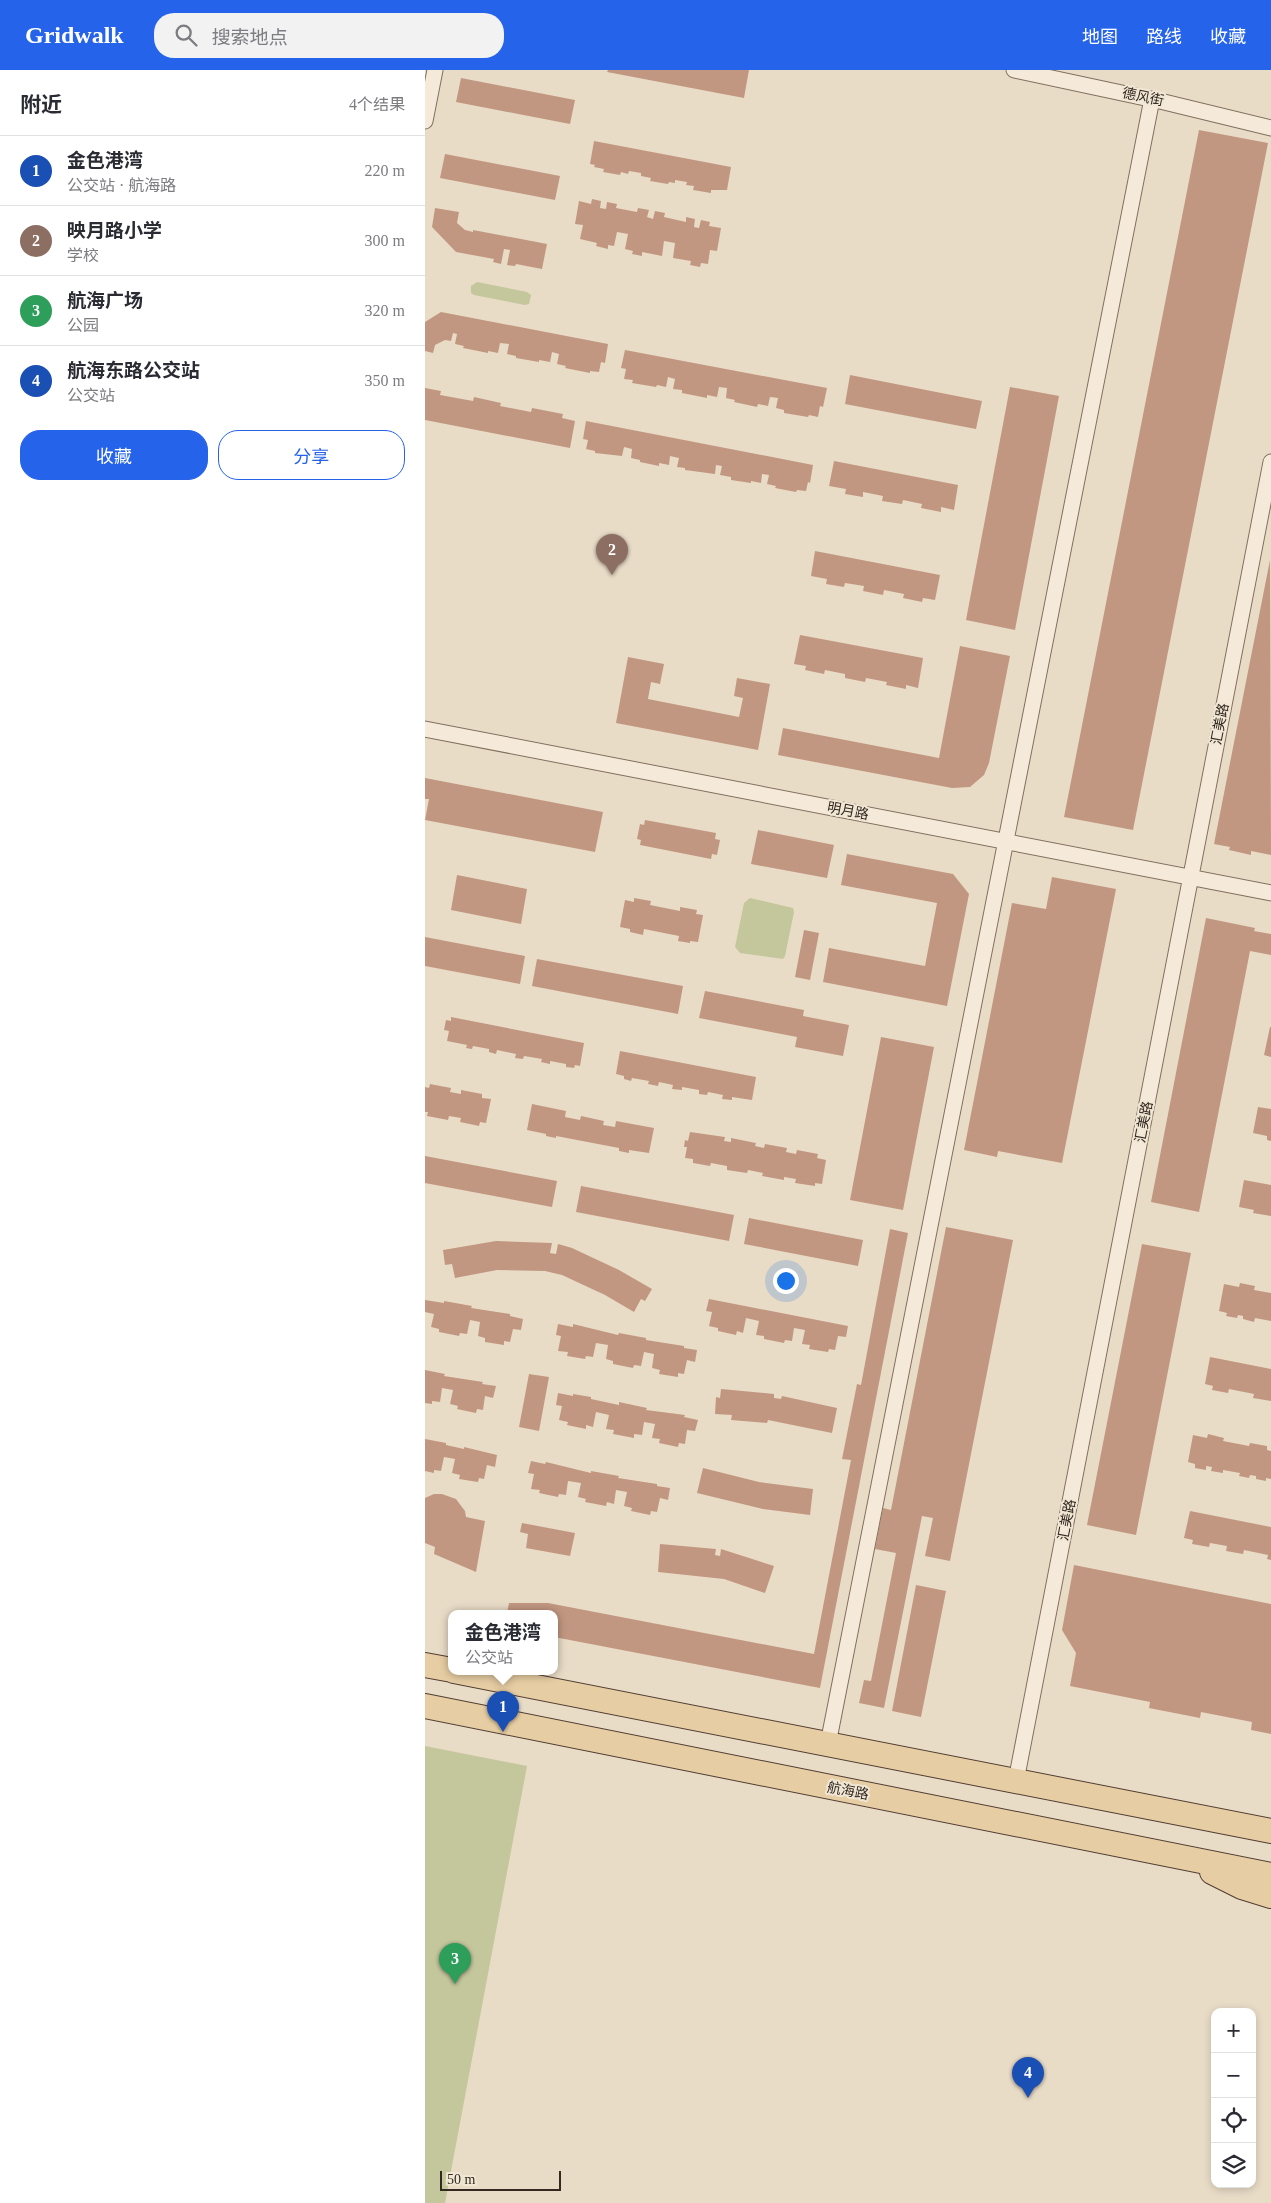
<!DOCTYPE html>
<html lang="zh">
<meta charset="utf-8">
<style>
body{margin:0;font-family:"Times New Roman","Noto Sans SC",serif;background:#f2f2f3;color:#2b2b33}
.controls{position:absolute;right:15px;bottom:15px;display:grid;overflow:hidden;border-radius:10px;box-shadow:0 2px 8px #0003}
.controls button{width:45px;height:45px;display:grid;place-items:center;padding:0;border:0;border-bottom:1px solid #e1e1e2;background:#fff;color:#2b2b33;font:25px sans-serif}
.scale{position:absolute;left:15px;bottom:12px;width:121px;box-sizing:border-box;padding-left:5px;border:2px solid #342820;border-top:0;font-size:14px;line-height:18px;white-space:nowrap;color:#342820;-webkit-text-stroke:4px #f1e7d5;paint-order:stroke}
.you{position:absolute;left:360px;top:1210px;width:18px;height:18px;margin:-12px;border:4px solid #fff;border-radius:50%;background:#1a73e8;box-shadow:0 0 0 8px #1a73e833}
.badge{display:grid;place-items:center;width:32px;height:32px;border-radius:50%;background:#2563eb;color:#fff;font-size:16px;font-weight:700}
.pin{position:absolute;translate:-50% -41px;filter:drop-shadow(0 1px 2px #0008)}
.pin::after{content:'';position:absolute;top:26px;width:18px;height:15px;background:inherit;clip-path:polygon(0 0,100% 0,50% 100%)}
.popup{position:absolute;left:23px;top:1540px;width:110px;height:65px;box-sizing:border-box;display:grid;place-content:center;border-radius:10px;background:#fff;filter:drop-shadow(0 1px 4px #0005);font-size:16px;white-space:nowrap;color:#7c7c81}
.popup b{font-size:19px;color:#2b2b33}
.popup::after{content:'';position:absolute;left:50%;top:100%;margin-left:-10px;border:10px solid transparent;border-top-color:#fff}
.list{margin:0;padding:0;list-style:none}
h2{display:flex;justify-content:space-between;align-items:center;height:65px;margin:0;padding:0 20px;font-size:21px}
h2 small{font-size:16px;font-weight:400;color:#7c7c81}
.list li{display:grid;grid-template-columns:32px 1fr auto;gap:15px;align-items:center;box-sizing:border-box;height:70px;padding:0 20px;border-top:1px solid #e1e1e2}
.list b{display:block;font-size:19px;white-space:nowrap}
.list p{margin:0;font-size:16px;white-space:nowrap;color:#7c7c81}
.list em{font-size:16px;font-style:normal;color:#7c7c81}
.actions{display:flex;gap:10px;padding:15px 20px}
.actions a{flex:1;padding:11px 0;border:1px solid #2563eb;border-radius:20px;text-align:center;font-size:18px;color:#2563eb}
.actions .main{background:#2563eb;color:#fff}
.icon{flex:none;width:28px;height:28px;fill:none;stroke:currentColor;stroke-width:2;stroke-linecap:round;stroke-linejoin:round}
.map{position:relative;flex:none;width:846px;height:2133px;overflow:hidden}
header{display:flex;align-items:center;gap:30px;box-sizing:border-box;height:70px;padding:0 25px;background:#2563eb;color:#fff}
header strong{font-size:24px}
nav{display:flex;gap:28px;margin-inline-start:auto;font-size:18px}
.search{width:350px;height:45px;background:#f2f2f3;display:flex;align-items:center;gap:12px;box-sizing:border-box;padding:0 18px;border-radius:20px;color:#7c7c81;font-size:19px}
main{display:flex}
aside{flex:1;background:#fff}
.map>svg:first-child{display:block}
.green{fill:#c4c69c}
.building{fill:#c29781}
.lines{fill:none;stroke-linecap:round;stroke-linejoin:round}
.minor-casing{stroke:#826f5e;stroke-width:17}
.primary-casing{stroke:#513e32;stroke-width:26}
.minor{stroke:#f5ead9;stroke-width:15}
.primary{stroke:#e7cda3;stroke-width:24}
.labels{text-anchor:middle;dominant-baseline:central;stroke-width:4;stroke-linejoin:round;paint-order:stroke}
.street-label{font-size:14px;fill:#342820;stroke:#f1e7d5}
</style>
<header>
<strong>Gridwalk</strong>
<div class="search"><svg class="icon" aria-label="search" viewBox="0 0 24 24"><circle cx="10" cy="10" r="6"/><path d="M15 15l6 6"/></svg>搜索地点</div>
<nav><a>地图</a><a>路线</a><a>收藏</a></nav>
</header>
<main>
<aside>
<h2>附近<small>4个结果</small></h2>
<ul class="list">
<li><span class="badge" style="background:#1a4fb4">1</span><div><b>金色港湾</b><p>公交站 · 航海路</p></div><em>220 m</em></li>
<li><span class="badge" style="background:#8d6e63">2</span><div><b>映月路小学</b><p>学校</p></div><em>300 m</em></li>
<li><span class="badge" style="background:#2e9e5b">3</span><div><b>航海广场</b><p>公园</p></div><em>320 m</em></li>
<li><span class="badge" style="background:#1a4fb4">4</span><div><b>航海东路公交站</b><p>公交站</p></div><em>350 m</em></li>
</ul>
<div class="actions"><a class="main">收藏</a><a>分享</a></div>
</aside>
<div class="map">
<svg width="846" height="2133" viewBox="0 0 846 2133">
<rect width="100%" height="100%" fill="#e9dcc7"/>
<!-- green -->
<path class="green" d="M52 212 102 222 106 225 104 234 100 235 49 225 46 223V216Z
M325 828 368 838 369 842 360 886 358 889 315 883 310 877 319 833Z
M0 1676 102 1696 20 2133H0Z"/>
<!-- building -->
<path class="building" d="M183 0H324L319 28 182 2Z
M36 8 150 30 145 54 31 32Z
M774 60 843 73 708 760 639 747Z
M169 71 306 97 302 120H286V123L268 120 269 116 261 115 262 112 250 110V113L244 112 243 114 225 111 226 108 216 106V103L204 101 203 104 196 102 195 105 178 102 179 99 169 97 170 95 165 94Z
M20 84 135 106 130 130 15 108Z
M167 129 176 131 175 138 181 139 182 132 192 134 191 138 212 142 213 138 224 140 222 147 228 149 230 141 240 143 239 147 261 152V147L270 149 269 157 274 158 276 150 285 152 284 156 296 158 292 181 285 180 283 194 276 193 275 197 265 195 266 191 248 188 250 173 239 171 237 186 217 182V186L207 184 208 181 200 179 203 164 192 162 189 176 183 175V179L171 176 172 173 155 169 158 155 150 154 154 131 166 134Z
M10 138 34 142 32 153 40 160 48 162V160L122 174 117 199 91 194 90 196 82 195 85 180 79 179 76 194 68 192 69 189 31 182 7 157Z
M16 242 183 274 180 293 176 292 174 302 165 301V303L140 298 141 296 132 294 134 284 127 282 125 292 114 290V292L91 288V286L82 284 84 274 75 273 73 283 63 281V283L38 278 39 276 30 274 32 264 28 263 26 271 20 270 10 275 8 283 0 281V252Z
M200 280 402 318 398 337 395 336 393 347 384 345 383 347 359 343V340L351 338 353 328 345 327 343 336 333 334 332 337 309 332 310 330 301 328 302 318 294 317 292 327 282 325V328L257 323V320L248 319 250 309 243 307 241 317 232 315 231 317 207 313 208 310 199 309 201 299 196 298Z
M425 305 557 331 551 359 420 334Z
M585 317 634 326 590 560 541 550Z
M0 318 16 321 15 325 48 331 49 327 76 333 75 336 106 342 107 338 138 344 137 348 150 351 145 378 0 350Z
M161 351 388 395 385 413 383 412 381 421 372 420 371 422 350 418 351 416 342 414 344 405 337 404 336 413 326 411V413L306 410V407L295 405 297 396 291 395 290 404 260 400V398L252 397 254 388 245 386 244 395 234 393V396L215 392V390L206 388 207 379 199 377 197 386 170 383V381L161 379 163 370 158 369Z
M409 391 533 415 529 440 516 437V442L496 438 497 434 478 430 477 434 457 431 458 426 438 422V427L420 424 421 419 404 416Z
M390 481 515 505 510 530 498 528 497 532 478 528 479 524 459 520 458 525 438 521 439 516 420 513 419 517 401 514 402 509 386 506Z
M845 490 846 785 826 781V785L804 780 805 777 789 774Z
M375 565 498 588 493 618 481 615V619L461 615 462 612 441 608 440 612 420 608V604L400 600 399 604 380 600 381 596 369 594Z
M535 576 585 586 564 693 559 705 545 717 527 718 353 685 358 658 514 688Z
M203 587 239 594 235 614 226 612 223 629 314 647 318 628 309 626 312 608 345 614 333 680 191 653Z
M0 708 178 742 170 782 0 750 4 729H0Z
M220 750 291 763 290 769 295 770 292 785 287 784 286 789 215 775 216 770 212 769 215 754 219 755Z
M333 760 409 775 402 808 326 794Z
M422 784 528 804 544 824 522 936 398 912 404 878 500 896 512 833 416 815Z
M32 805 102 819 96 854 26 840Z
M627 807 691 819 637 1093 573 1081 572 1087 539 1080 587 833 621 839Z
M209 828 226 831 225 835 255 841V837L272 840 271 844 278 845 273 872 265 871V873L253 871 254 866 219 859 218 865 205 862V859L195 857 200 830 209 832Z
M781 848 830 858 829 861 846 864V885L825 881 774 1142 726 1132Z
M379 860 394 863 385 910 370 907Z
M0 867 100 886 95 914 0 896Z
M112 889 258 916 253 944 107 916Z
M280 921 379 940 378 946 424 955 418 986 370 977 372 967 274 948Z
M26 947 159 973 155 996 150 995 149 998 141 997V994L125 991V994L116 992 117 989 99 986 98 989 90 988 91 984 72 980 71 984 64 982V979L48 976 47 979 41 978 42 975 22 971 24 961 19 960 21 950 26 951Z
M845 957H846V987L839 985Z
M456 967 509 977 478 1140 425 1130Z
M195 981 331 1007 327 1030 307 1027V1030L297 1029 298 1025 283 1022 282 1025 274 1024V1020L257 1017V1020L247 1019 248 1015 234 1012 233 1016 223 1014 224 1011 207 1008 206 1011 199 1009V1006L191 1004Z
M5 1014 26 1018 25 1022 36 1024V1020L57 1024V1028L66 1029 61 1053 55 1052 54 1056 35 1052 36 1048 24 1046 23 1050 2 1046 3 1042H0V1017L4 1018Z
M107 1034 141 1041 140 1047 155 1050 156 1046 179 1051 178 1055 190 1057 191 1051 229 1058 224 1083 204 1080V1083L194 1081V1078L131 1066V1068L121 1066V1064L102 1060Z
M833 1037 846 1039V1071L842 1070V1066L828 1063Z
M265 1062 300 1067 299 1071 306 1072V1068L331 1073 330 1076 339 1078 340 1074 362 1078 361 1082 371 1084 372 1080 393 1084 392 1088 401 1090 397 1114 390 1113V1116L370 1113 371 1109 359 1107V1110L337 1106 338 1103 323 1100 322 1103 302 1100V1096L286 1093 285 1096 268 1093V1089L260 1088 262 1077H259L260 1070 263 1071Z
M0 1086 132 1111 127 1137 0 1113Z
M819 1110 846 1115V1146L828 1143 829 1140 814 1137Z
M156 1116 309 1145 304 1171 151 1142Z
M324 1148 438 1170 433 1196 319 1174Z
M521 1157 588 1170 525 1491 500 1486 508 1448 497 1446 459 1638 434 1633 439 1610 446 1611 471 1483 450 1479 458 1438 466 1440Z
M465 1159 483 1163 395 1618 129 1567V1543H82L84 1533H123L389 1584 426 1390 417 1389 432 1314 436 1315Z
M71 1171 127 1173 125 1183 131 1184 133 1174 147 1178 194 1200 227 1219 220 1231 216 1229 209 1242 180 1225 137 1205 120 1201 72 1200 30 1208 27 1194 20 1195 18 1180Z
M717 1174 766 1183 711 1465 662 1455Z
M815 1213 830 1216 829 1220 846 1223V1251L830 1248 829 1252 818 1249V1246L813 1245 812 1248 801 1246 802 1243 794 1241 799 1214 814 1217Z
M284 1229 423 1256 421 1267 413 1266 410 1280 404 1279 403 1282 384 1279 385 1275 377 1274 380 1260 369 1258 367 1271 360 1270 359 1273 339 1269V1266L331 1265 334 1251 321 1248 318 1263 312 1261 311 1265 293 1261V1258L284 1256 287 1242 281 1241Z
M0 1230 19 1233V1231L47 1236 46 1238 85 1244V1246L98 1249 96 1260 88 1259 85 1272 79 1271V1275L60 1272V1268L53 1266 55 1252 45 1250 42 1264 35 1263 34 1266 14 1262V1259L6 1257 9 1244 0 1242Z
M133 1254 148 1257V1254L193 1265 194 1263 221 1268V1270L259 1276V1278L272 1280 270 1292 262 1290 259 1304 253 1303V1307L234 1304 235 1300 227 1298 229 1284 219 1282 216 1296 209 1295 208 1298 188 1294V1291L181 1289 183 1275 171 1273 168 1287 161 1286 160 1289 142 1286 143 1282 133 1281 136 1266 131 1265Z
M785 1287 846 1299V1331L828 1328 829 1324 804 1319 803 1323 787 1320 788 1316 780 1314Z
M0 1300 20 1304 19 1306 58 1312 57 1314 71 1316 68 1328 60 1326 58 1340 52 1339 51 1343 32 1339 33 1336 25 1334 28 1320 17 1318 15 1332 7 1331V1334L0 1333Z
M104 1304 124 1307 114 1361 94 1357Z
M296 1319 349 1324V1328L356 1329 357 1326 412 1338 407 1363 343 1350 342 1353 306 1350 307 1345 290 1344 291 1327 295 1328Z
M133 1323 148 1326V1324L166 1327V1329L194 1335V1332L222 1338 221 1340 260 1345 259 1347 273 1350 270 1361 262 1360 260 1374 254 1373 253 1377 234 1373 235 1369 227 1368 230 1354 219 1352 217 1365 209 1364V1368L188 1364 189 1360 181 1359 184 1345 171 1342 168 1357 161 1355V1359L142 1355 143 1352 134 1350 137 1336 131 1335Z
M783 1364 799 1368 798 1371 824 1376 825 1373 842 1376V1380L846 1381V1409L841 1408V1411L831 1409V1406L825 1405 824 1408 814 1406 815 1403 798 1400V1403L786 1401 787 1397 781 1396V1400L770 1398V1394L763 1392 768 1365 782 1368Z
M0 1369 21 1373V1375L39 1379V1377L72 1385 70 1397 62 1395 59 1409 54 1408 53 1412 34 1409 35 1405 27 1403 30 1389 19 1387 16 1401 9 1400V1403L0 1401Z
M106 1391 120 1394 121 1392 166 1403V1401L194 1406 193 1408 232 1414V1416L245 1418 243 1430 235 1428 232 1442 226 1441 225 1445 206 1441 207 1438 199 1436 202 1422 191 1420 189 1434 182 1432 181 1436 160 1432 161 1429 153 1427 156 1413 143 1411 141 1425 134 1424 133 1427 114 1423 115 1420 106 1419 109 1404 103 1403Z
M278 1398 334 1412 388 1419 385 1445 338 1439 272 1423Z
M9 1424H17L31 1429 40 1441 41 1447 60 1451 51 1502 9 1484 10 1477 0 1473V1428Z
M765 1441 846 1457V1490L842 1489 843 1485 819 1480 818 1484 801 1481 802 1476 785 1473 784 1477 767 1474 768 1470 759 1468Z
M97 1453 150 1463 145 1486 101 1478 103 1464 95 1462Z
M235 1474 291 1479 290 1485 295 1486 296 1479 349 1496 340 1523 299 1509 233 1502Z
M649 1495 846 1534V1664L826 1660 827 1652 776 1642 775 1648 724 1638 725 1632 645 1616 651 1583 637 1560Z
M491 1515 521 1521 496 1647 467 1641Z"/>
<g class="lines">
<defs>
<path id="minor" d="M589 0 739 32 846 58
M0 51 10 0
M0 659 846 823
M403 1674 727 29
M591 1711 846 392"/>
<path id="primary" d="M0 1595 27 1600
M29 1601 846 1761
M0 1636 846 1805
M787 1802 817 1817 846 1826"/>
</defs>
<!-- minor casing -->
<use href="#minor" class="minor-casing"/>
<!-- primary casing -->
<use href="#primary" class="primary-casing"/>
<!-- minor -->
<use href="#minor" class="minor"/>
<!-- primary -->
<use href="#primary" class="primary"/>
</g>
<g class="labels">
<!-- street labels -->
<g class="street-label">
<text transform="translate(718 27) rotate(12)">德风街</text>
<text transform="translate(795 654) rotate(-79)">汇美路</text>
<text transform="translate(423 741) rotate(11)">明月路</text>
<text transform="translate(719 1052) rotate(-79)">汇美路</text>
<text transform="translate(642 1450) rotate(-79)">汇美路</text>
<text transform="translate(423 1721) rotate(11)">航海路</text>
</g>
</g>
</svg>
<div class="controls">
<button>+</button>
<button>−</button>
<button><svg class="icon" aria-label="locate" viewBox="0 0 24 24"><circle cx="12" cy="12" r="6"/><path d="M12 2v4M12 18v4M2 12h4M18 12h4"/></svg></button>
<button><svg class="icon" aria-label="layers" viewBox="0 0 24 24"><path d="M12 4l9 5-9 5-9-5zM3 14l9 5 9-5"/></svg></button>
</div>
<div class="scale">50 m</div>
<div class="you"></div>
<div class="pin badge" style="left:78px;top:1662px;background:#1a4fb4">1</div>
<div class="popup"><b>金色港湾</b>公交站</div>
<div class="pin badge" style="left:187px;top:505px;background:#8d6e63">2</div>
<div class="pin badge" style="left:30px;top:1914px;background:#2e9e5b">3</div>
<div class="pin badge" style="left:603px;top:2028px;background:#1a4fb4">4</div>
</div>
</main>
